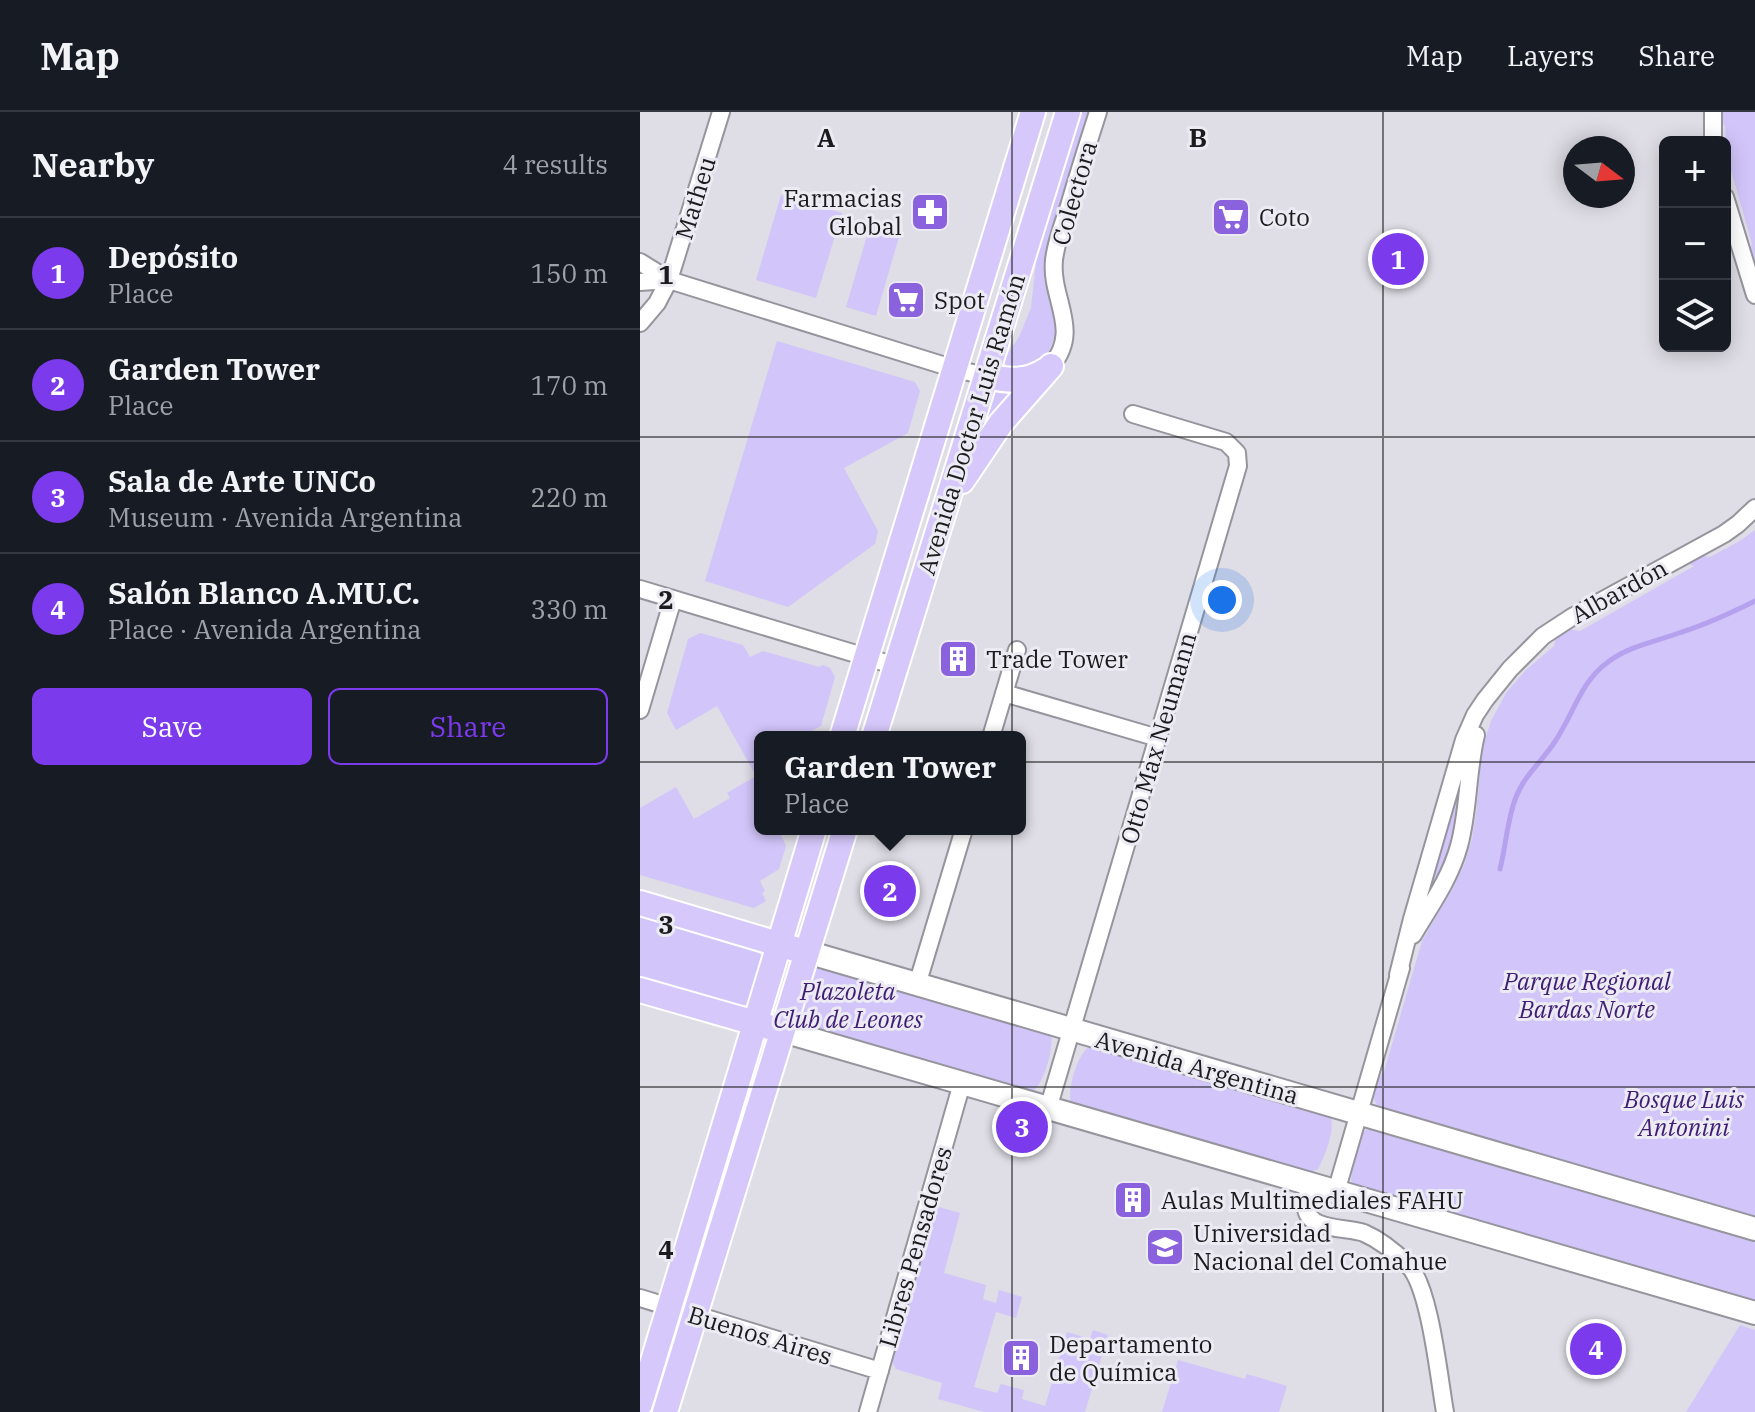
<!DOCTYPE html>
<meta charset="utf-8">
<style>
body{margin:0;font-family:"IBM Plex Serif",serif;background:#20242c;color:#f1f3f6}
.controls{position:absolute;right:24px;top:24px;display:grid;overflow:hidden;border-radius:12px;box-shadow:0 4px 20px #0003}
.controls button{width:72px;height:72px;display:grid;place-items:center;padding:0;border:0;border-bottom:2px solid #363941;background:#171b24;color:#f1f3f6;font:40px sans-serif}
.compass{position:absolute;left:923px;top:24px;width:72px;height:72px;border-radius:50%;background:#171b24;box-shadow:0 4px 20px #0003;rotate:106deg}
.you{position:absolute;left:582px;top:488px;width:28px;height:28px;margin:-20px;border:6px solid #fff;border-radius:50%;background:#1a73e8;box-shadow:0 0 0 12px #1a73e833}
.badge{display:grid;place-items:center;width:52px;height:52px;border-radius:50%;background:#7c3aed;color:#fff;font-size:26px;font-weight:700}
.pin{position:absolute;translate:-50% -50%;border:4px solid #fff;box-shadow:0 2px 8px #0006}
.popup{position:absolute;left:114px;top:619px;width:272px;height:104px;box-sizing:border-box;display:grid;place-content:center;border-radius:12px;background:#171b24;filter:drop-shadow(0 2px 6px #0005);font-size:26px;white-space:nowrap;color:#9ea1a6}
.popup b{font-size:30px;color:#f1f3f6}
.popup::after{content:'';position:absolute;left:50%;top:100%;margin-left:-16px;border:16px solid transparent;border-top-color:#171b24}
.list{margin:0;padding:0;list-style:none}
h2{display:flex;justify-content:space-between;align-items:center;height:104px;margin:0;padding:0 32px;font-size:34px}
h2 small{font-size:26px;font-weight:400;color:#9ea1a6}
.list li{display:grid;grid-template-columns:52px 1fr auto;gap:24px;align-items:center;box-sizing:border-box;height:112px;padding:0 32px;border-top:2px solid #363941}
.list b{display:block;font-size:30px;white-space:nowrap}
.list p{margin:0;font-size:26px;white-space:nowrap;color:#9ea1a6}
.list em{font-size:26px;font-style:normal;color:#9ea1a6}
.actions{display:flex;gap:16px;padding:24px 32px}
.actions a{flex:1;padding:18px 0;border:2px solid #7c3aed;border-radius:12px;text-align:center;font-size:28px;color:#7c3aed}
.actions .main{background:#7c3aed;color:#fff}
.icon{flex:none;width:44px;height:44px;fill:none;stroke:currentColor;stroke-width:2;stroke-linecap:round;stroke-linejoin:round}
.map{position:relative;flex:none;width:1115px;height:1300px;overflow:hidden}
header{display:flex;align-items:center;gap:48px;box-sizing:border-box;height:112px;padding:0 40px;background:#171b24;border-bottom:2px solid #363941}
header strong{font-size:38px}
nav{display:flex;gap:44px;margin-inline-start:auto;font-size:28px}
main{display:flex}
aside{flex:1;background:#171b24}
.map>svg:first-child{display:block}
.green{fill:#d2c5fa}
.lines{fill:none;stroke-linecap:round;stroke-linejoin:round}
.stream{stroke:#b5a1ed;stroke-width:5}
.street-casing{stroke:#96949c;stroke-width:20}
.secondary-casing{stroke:#96949c;stroke-width:26}
.primary-casing{stroke:#fff;stroke-width:28}
.street{stroke:#fff;stroke-width:16}
.secondary{stroke:#fff;stroke-width:22}
.primary{stroke:#d6c8fb;stroke-width:24}
.grid{fill:none;stroke:#1b1b1d;stroke-width:2;stroke-opacity:0.55}
.labels{text-anchor:middle;dominant-baseline:central;stroke-width:6;stroke-linejoin:round;paint-order:stroke}
.street-label{font-size:24px;fill:#1b1b1d;stroke:#eceaf3}
.poi-label{font-size:24px;fill:#1b1b1d;stroke:#eceaf3;text-anchor:start}
.park-label{font-size:24px;font-style:italic;fill:#3f1d74;stroke:#eceaf3}
.grid-label{font-size:26px;text-anchor:middle;font-weight:bold;fill:#1b1b1d;stroke:#eceaf3;stroke-width:6;stroke-linejoin:round;paint-order:stroke}
</style>
<header>
<strong>Map</strong>
<nav><a>Map</a><a>Layers</a><a>Share</a></nav>
</header>
<main>
<aside>
<h2>Nearby<small>4 results</small></h2>
<ul class="list">
<li><span class="badge">1</span><div><b>Depósito</b><p>Place</p></div><em>150 m</em></li>
<li><span class="badge">2</span><div><b>Garden Tower</b><p>Place</p></div><em>170 m</em></li>
<li><span class="badge">3</span><div><b>Sala de Arte UNCo</b><p>Museum · Avenida Argentina</p></div><em>220 m</em></li>
<li><span class="badge">4</span><div><b>Salón Blanco A.MU.C.</b><p>Place · Avenida Argentina</p></div><em>330 m</em></li>
</ul>
<div class="actions"><a class="main">Save</a><a>Share</a></div>
</aside>
<div class="map">
<svg width="1115" height="1300" viewBox="0 0 1115 1300">
<rect width="100%" height="100%" fill="#dfdde5"/>
<!-- green -->
<path class="green" d="M439 0H449L405 146 406 172 415 202V224L406 246 388 258 366 256 365 248 367 243 379 225 391 196 397 140Z
M1081 0H1115V159L1108 143 1112 132 1087 44 1085 14 1080 7Z
M141 83 202 101 176 186 116 168Z
M231 110 261 118 236 204 206 195Z
M137 229 275 270 280 279 268 321 204 356 238 419 235 432 148 495 65 469Z
M356 271 386 276 338 333Z
M1115 418V1108L739 996C729 984 734 971 744 960L782 829 814 774 824 753 832 727 836 702 840 663 835 654 837 639 843 634 851 609 866 581 886 558 914 534 916 525 929 517 940 519 1054 454 1047 451 1061 444 1070 445 1098 430Z
M60 521 103 533 110 545 123 539 179 555 183 553 190 556 195 565 181 614 161 625H120V717H141L143 721 141 723 146 734 139 757 120 769 125 779 122 781 126 789 114 796 0 763V696L36 675 54 707 90 686 87 681 116 664 77 594 36 618 27 601 48 527Z
M819 671 821 675 817 719 808 754 777 803Z
M0 799 117 837 121 844 122 849 110 888 107 892 100 895 0 868Z
M175 851 411 922C414 936 404 972 392 980L160 912 158 908Z
M450 934 690 1003C696 1018 685 1043 678 1057L668 1061 431 992C427 978 437 942 450 934Z
M731 1015 1115 1126V1193L714 1074 711 1068 712 1060 723 1020Z
M295 1094 320 1101 304 1161 346 1173 343 1187 356 1191 359 1178 382 1185 376 1206 356 1200 334 1275 357 1281 361 1272 384 1278 382 1287 405 1294 427 1220 450 1227 453 1218 468 1223 445 1300H344L298 1287 302 1271 256 1257 253 1252V1245Z
M1100 1213 1115 1218V1300H1046Z
M538 1248 605 1267 607 1262 647 1274 639 1300H522Z"/>
<g class="lines">
<!-- stream -->
<path class="stream" d="M860 757C866 734 867 708 876 685 884 664 902 649 914 631 933 604 940 570 968 550 989 534 1017 529 1042 520 1067 512 1091 501 1115 489"/>
<defs>
<path id="street" d="M1073 30V0
M1085 85 1115 183
M0 150 29 168 315 257 346 264
M0 170 29 168
M0 211 17 191 29 168 81 0
M411 254C442 218 410 187 414 148 416 130 423 112 429 94 438 63 448 31 458 0
M0 477 256 554
M364 581 518 626
M0 598 33 487
M351 625 377 538
M773 823C790 794 810 767 819 734 829 698 827 660 836 623
M758 863 772 807 824 628 835 603 845 588 870 557 903 524 932 505 1084 422 1098 412 1115 396
M277 873 324 717
M408 997 598 354 597 341 586 330 493 302
M670 1072C668 1080 665 1089 666 1096 668 1119 708 1115 724 1121 740 1128 756 1141 768 1153 790 1174 799 1267 805 1300
M696 1080 761 856
M0 1186 240 1259
M228 1300 322 971"/>
<path id="secondary" d="M167 840 1115 1117
M143 919 1115 1201"/>
<path id="primary" d="M346 264C368 269 386 271 406 258
M322 369 361 311 411 254
M202 625 393 0
M234 625 428 0
M0 791 155 837
M0 878 129 915
M0 1292 174 717
M25 1300 205 717"/>
</defs>
<!-- street casing -->
<use href="#street" class="street-casing"/>
<!-- secondary casing -->
<use href="#secondary" class="secondary-casing"/>
<!-- primary casing -->
<use href="#primary" class="primary-casing"/>
<!-- street -->
<use href="#street" class="street"/>
<!-- secondary -->
<use href="#secondary" class="secondary"/>
<!-- primary -->
<use href="#primary" class="primary"/>
</g>
<!-- grid -->
<path class="grid" d="M372 0V1300M743 0V1300M0 325H1115M0 650H1115M0 975H1115"/>
<!-- icons -->
<defs>
<symbol id="pharmacy-square" viewBox="-11 -11 22 22"><rect x="-9" y="-9" width="18" height="18" rx="4" fill="#8b62dd" stroke="#eceaf3"/><path d="M-2-6h4v4h4v4h-4v4h-4v-4h-4v-4h4Z" fill="#fff"/></symbol>
<symbol id="supermarket-square" viewBox="-11 -11 22 22"><rect x="-9" y="-9" width="18" height="18" rx="4" fill="#8b62dd" stroke="#eceaf3"/><path d="M-6-5.5h2.5l.6 2H6L4.5 2H-2.5L-4.4-4H-6ZM-1.5 3.2a1.3 1.3 0 1 0 .1 0ZM3 3.2a1.3 1.3 0 1 0 .1 0Z" fill="#fff"/></symbol>
<symbol id="building-square" viewBox="-11 -11 22 22"><rect x="-9" y="-9" width="18" height="18" rx="4" fill="#8b62dd" stroke="#eceaf3"/><path d="M-4-6H4V6H1V3H-1V6H-4ZM-2.5-4.3h1.7v1.8h-1.7ZM.8-4.3h1.7v1.8H.8ZM-2.5-1h1.7V.8h-1.7ZM.8-1h1.7V.8H.8Z" fill="#fff"/></symbol>
<symbol id="university-square" viewBox="-11 -11 22 22"><rect x="-9" y="-9" width="18" height="18" rx="4" fill="#8b62dd" stroke="#eceaf3"/><path d="M0-5L7-2L0 1L-7-2ZM-4 1L0 2.5L4 1V4Q0 6-4 4Z" fill="#fff"/></symbol>
</defs>
<g fill-rule="evenodd">
<use href="#pharmacy-square" x="268" y="78" width="44" height="44"/>
<use href="#supermarket-square" x="569" y="83" width="44" height="44"/>
<use href="#supermarket-square" x="244" y="166" width="44" height="44"/>
<use href="#building-square" x="296" y="525" width="44" height="44"/>
<use href="#building-square" x="471" y="1066" width="44" height="44"/>
<use href="#university-square" x="503" y="1113" width="44" height="44"/>
<use href="#building-square" x="359" y="1224" width="44" height="44"/>
</g>
<g class="labels">
<!-- street labels -->
<g class="street-label">
<text transform="translate(434 81) rotate(-74)">Colectora</text>
<text transform="translate(55 86) rotate(-73)">Matheu</text>
<text transform="translate(331 312) rotate(-73)">Avenida Doctor Luis Ramón</text>
<text transform="translate(979 479) rotate(-29)">Albardón</text>
<text transform="translate(518 626) rotate(-74)">Otto Max Neumann</text>
<text transform="translate(557 955) rotate(16)">Avenida Argentina</text>
<text transform="translate(275 1135) rotate(-74)">Libres Pensadores</text>
<text transform="translate(120 1223) rotate(17)">Buenos Aires</text>
</g>
<!-- poi labels -->
<g class="poi-label">
<text x="262" y="86" text-anchor="end">Farmacias<tspan x="262" dy="28">Global</tspan></text>
<text x="619" y="105">Coto</text>
<text x="294" y="188">Spot</text>
<text x="346" y="547">Trade Tower</text>
<text x="521" y="1088">Aulas Multimediales FAHU</text>
<text x="553" y="1121">Universidad<tspan x="553" dy="28">Nacional del Comahue</tspan></text>
<text x="409" y="1232">Departamento<tspan x="409" dy="28">de Química</tspan></text>
</g>
<!-- park labels -->
<g class="park-label">
<text x="947" y="869">Parque Regional<tspan x="947" dy="28">Bardas Norte</tspan></text>
<text x="208" y="879">Plazoleta<tspan x="208" dy="28">Club de Leones</tspan></text>
<text x="1044" y="987">Bosque Luis<tspan x="1044" dy="28">Antonini</tspan></text>
</g>
</g>
<g class="grid-label">
<text x="186" y="35">A</text>
<text x="558" y="35">B</text>
<text x="26" y="172">1</text>
<text x="26" y="497">2</text>
<text x="26" y="822">3</text>
<text x="26" y="1147">4</text>
</g>
</svg>
<div class="controls">
<button>+</button>
<button>−</button>
<button><svg class="icon" aria-label="layers" viewBox="0 0 24 24"><path d="M12 4l9 5-9 5-9-5zM3 14l9 5 9-5"/></svg></button>
</div>
<svg class="compass" viewBox="-18 -18 36 36"><path d="M0-13l5 13h-10z" fill="#e53935"/><path d="M0 13l5-13h-10z" fill="#9ea1a6"/></svg>
<div class="you"></div>
<div class="pin badge" style="left:758px;top:147px">1</div>
<div class="pin badge" style="left:250px;top:779px">2</div>
<div class="popup"><b>Garden Tower</b>Place</div>
<div class="pin badge" style="left:382px;top:1015px">3</div>
<div class="pin badge" style="left:956px;top:1237px">4</div>
</div>
</main>
